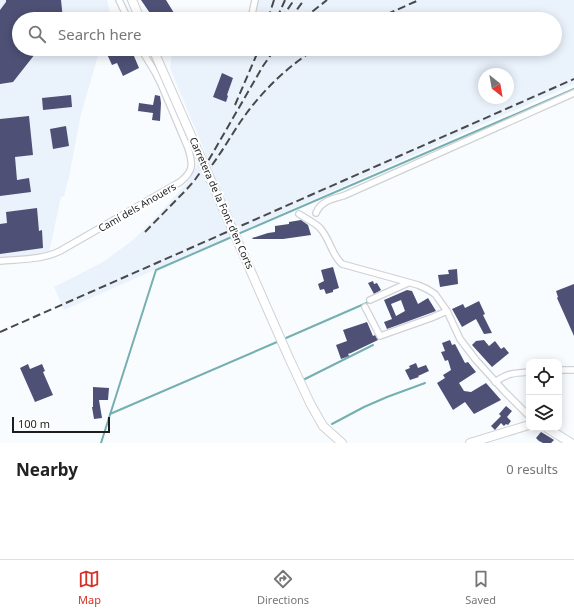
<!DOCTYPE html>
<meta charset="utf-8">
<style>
body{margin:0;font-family:"Noto Sans",sans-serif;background:#f2f2f2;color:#222}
.controls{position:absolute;right:12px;bottom:12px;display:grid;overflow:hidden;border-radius:8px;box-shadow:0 2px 10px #0003}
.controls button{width:36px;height:36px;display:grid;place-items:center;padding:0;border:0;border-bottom:1px solid #e0e0e0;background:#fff;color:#222;font:20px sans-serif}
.compass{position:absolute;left:478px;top:68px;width:36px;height:36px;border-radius:50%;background:#fff;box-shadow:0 2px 10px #0003;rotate:149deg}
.scale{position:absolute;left:12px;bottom:10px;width:98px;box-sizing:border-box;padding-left:4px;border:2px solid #1c1d1e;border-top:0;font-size:11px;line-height:14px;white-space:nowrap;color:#1c1d1e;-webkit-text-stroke:3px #fff;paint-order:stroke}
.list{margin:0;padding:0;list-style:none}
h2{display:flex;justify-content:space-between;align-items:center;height:52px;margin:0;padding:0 16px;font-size:17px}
h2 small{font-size:13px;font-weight:400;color:#767676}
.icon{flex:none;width:22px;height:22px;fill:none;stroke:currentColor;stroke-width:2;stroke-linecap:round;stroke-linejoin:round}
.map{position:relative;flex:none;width:574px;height:443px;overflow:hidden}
.search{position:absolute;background:#fff;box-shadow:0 2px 10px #0003;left:12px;right:12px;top:12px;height:44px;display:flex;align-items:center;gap:10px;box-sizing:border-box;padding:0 14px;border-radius:22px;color:#767676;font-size:15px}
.sheet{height:116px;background:#fff}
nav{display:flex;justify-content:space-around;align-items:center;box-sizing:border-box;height:56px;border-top:1px solid #e0e0e0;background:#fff;font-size:11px;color:#767676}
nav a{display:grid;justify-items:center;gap:2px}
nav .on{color:#d93025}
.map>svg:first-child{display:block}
.built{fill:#eaf2fc;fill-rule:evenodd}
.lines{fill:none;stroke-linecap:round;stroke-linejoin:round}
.stream{stroke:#75afb0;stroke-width:2}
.building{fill:#4e5075;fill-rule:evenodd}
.street-casing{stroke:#cfd2d6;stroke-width:8}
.secondary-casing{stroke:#cfd2d6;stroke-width:10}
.street{stroke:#fff;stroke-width:5.5}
.secondary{stroke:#fff;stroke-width:8}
.rail{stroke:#48494a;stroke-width:2;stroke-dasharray:8 4;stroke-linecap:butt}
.secondary-bridge-casing{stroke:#cfd2d6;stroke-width:10;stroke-linecap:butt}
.secondary-bridge{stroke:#fff;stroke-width:8}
.labels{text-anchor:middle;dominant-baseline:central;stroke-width:4;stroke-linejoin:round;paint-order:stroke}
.street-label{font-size:10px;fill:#1c1d1e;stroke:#fff}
</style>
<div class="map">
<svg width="574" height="443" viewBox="0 0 574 443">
<rect width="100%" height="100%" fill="#f9fcff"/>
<!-- built -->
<path class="built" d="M0 0H107L110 13 109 19H19V49H100L81 114 69 177 64 196 61 197 49 253 0 258Z
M258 0H574V84L64 310 54 287 103 262 133 240 158 215 186 184 205 152 170 68 172 54 179 49H555V19H248ZM484 74H508V98H484Z"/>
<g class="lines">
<!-- stream -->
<path class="stream" d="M238 234 574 89
M286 338 371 301
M305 379 373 345
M110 414 277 342
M332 424 364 407 387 397 425 383
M101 443 156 270 234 236"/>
</g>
<!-- building -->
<path class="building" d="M6 0H61L63 19H19V49H39L13 82 0 84V10L6 2Z
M141 0H166L174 13 164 19H154Z
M112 49H131L139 68 123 76 117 63 112 65 106 52Z
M222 73 233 78 227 95 228 96 226 102 213 97Z
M71 95 72 107 43 110 42 98Z
M155 95 160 96 161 103 160 121 152 120 153 113 138 111 139 103 153 105Z
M29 116 33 155 15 157 17 180 29 178 31 192 0 196V119Z
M66 126 69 146 53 149 50 129Z
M37 208 39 231 42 230 43 248 0 254V224L7 223 6 212Z
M301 220 308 225 311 235 283 239H253L252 238 268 233 275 232V226L289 224V222Z
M333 267 339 288 333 290V292L326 294 324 289 320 290 318 284 324 281 321 270Z
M457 269 458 284 440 287 438 275 449 274 448 270Z
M373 281 374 284 377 283 381 290 374 294 368 283Z
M574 284V336L557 298 558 297 556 291Z
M407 290 412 291 418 304 428 298 436 311 387 329 384 322 392 319 384 300ZM401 300 405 311 396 316 391 304Z
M479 301 485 314 483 315 492 333 484 334 476 319 462 327 452 309 463 304 465 308Z
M367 322 373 336 375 335 378 340 351 353 348 354 349 356 341 359 336 345 347 341 343 330Z
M450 340 452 345 455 344 465 363 468 362 476 372 459 383 464 391 471 392 486 383 501 400 474 414 465 402 453 410 437 383 445 378 443 375 451 370 448 360 445 361 441 352 445 351 442 343Z
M484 340 489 346 495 341 501 349 504 347 509 353 492 367 472 345 476 341Z
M416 363 418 368 426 365 429 371 418 376 419 377 410 380 405 370 410 368 409 366Z
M28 364 30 369 42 364 45 371 43 372 53 395 35 402 20 368Z
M93 387 109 388 108 400H99L102 418 94 419 92 407H93Z
M506 406 512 411 507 417 511 421 508 425 506 424 504 426 501 423 495 430 491 426 501 416 499 414Z
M541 432 551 438 554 440 551 443H543L539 441 536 438Z"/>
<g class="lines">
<defs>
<path id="street" d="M119 0 128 19
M251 19 255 0
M316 213C321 201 332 199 343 196L574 93
M299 214C305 218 314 222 320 228 330 239 331 254 342 264L418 285 427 289 435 294 447 311 460 339 476 360 505 392 529 416
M0 261C20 259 42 260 60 251L180 182C194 171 193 164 188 148L161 84 155 72 141 49
M370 300 408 283
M365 307 380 336 431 318 447 311
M559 370H574
M495 382C508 373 514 373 529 372"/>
<path id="secondary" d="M132 0 140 19
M289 358 310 403 323 426 342 443
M547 428 571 443
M470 443 529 425"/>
</defs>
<!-- street casing -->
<use href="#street" class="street-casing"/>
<!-- secondary casing -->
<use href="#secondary" class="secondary-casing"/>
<!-- street -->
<use href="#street" class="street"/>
<!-- secondary -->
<use href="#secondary" class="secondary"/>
<!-- rail -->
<path class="rail" d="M277 18 285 0
M268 19 274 0
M281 19 294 0
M290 19 304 0
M303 19 327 0
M376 19 419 0
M235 105 259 49
M212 165C224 149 234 130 246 114 265 88 289 66 315 49
M145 232 186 190 194 181 207 163 263 66 275 49
M0 332 574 79"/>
<defs>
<path id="secondary-bridge" d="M153 49 289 358"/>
</defs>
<!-- secondary-bridge casing -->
<use href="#secondary-bridge" class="secondary-bridge-casing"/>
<!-- secondary-bridge -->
<use href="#secondary-bridge" class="secondary-bridge"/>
</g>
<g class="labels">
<!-- street labels -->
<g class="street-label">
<text transform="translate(222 203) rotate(66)">Carretera de la Font d'en Corts</text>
<text transform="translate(137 207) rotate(-30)">Camí dels Anouers</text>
</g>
</g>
</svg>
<div class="controls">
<button><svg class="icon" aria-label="locate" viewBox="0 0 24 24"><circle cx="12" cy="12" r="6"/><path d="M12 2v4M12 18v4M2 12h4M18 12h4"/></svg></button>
<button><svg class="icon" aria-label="layers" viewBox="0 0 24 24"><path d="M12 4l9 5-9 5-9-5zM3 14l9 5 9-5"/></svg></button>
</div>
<svg class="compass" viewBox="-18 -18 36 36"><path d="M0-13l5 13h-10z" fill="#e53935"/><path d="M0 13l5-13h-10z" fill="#767676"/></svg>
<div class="scale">100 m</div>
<div class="search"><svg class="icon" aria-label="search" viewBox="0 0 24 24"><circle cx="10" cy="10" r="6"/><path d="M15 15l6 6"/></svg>Search here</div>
</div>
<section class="sheet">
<h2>Nearby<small>0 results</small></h2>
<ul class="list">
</ul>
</section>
<nav>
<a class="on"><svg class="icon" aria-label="map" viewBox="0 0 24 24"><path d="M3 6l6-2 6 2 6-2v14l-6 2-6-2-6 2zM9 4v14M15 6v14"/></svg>Map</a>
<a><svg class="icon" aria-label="directions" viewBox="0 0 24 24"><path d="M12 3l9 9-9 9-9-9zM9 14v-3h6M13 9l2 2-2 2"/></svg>Directions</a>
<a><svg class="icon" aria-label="saved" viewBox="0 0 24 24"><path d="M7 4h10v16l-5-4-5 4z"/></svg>Saved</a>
</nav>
